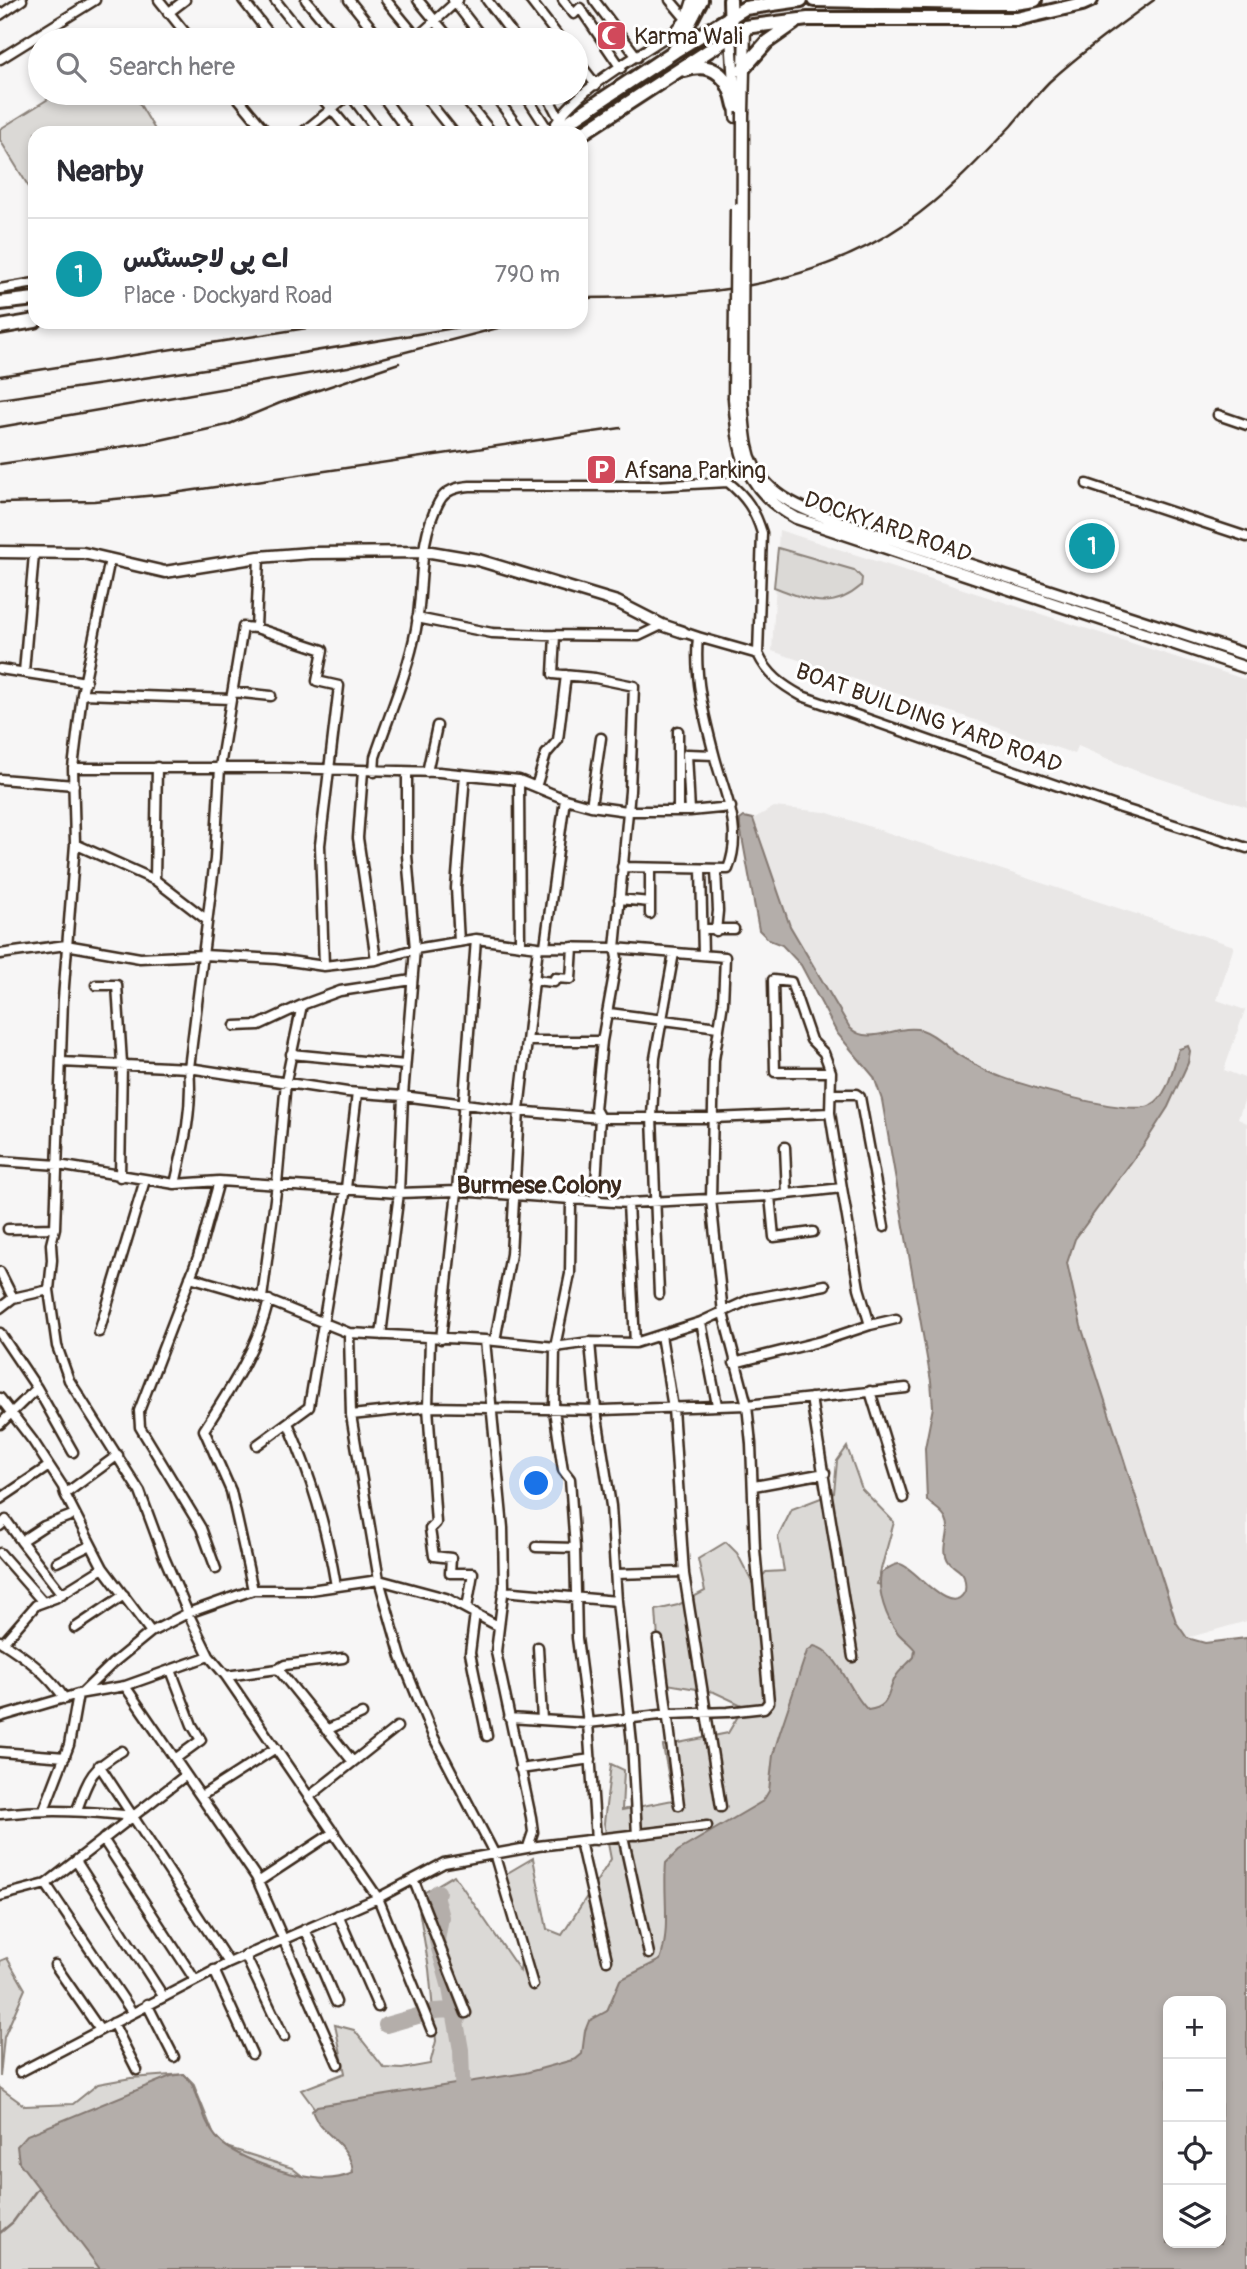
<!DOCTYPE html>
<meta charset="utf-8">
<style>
body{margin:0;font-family:Pangolin,"Playpen Sans Arabic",sans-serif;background:#f2f2f3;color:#2b2b33}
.controls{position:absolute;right:21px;bottom:21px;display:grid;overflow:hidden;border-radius:14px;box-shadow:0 4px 10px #0003}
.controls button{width:63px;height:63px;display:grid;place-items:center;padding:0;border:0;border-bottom:2px solid #e1e1e2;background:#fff;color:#2b2b33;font:35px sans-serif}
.you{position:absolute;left:537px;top:1484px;width:24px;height:24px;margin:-18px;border:5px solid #fff;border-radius:50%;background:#1a73e8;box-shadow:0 0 0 10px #1a73e833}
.badge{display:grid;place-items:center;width:46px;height:46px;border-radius:50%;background:#111827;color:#fff;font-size:23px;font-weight:700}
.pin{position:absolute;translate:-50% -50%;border:4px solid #fff;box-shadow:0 2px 7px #0006}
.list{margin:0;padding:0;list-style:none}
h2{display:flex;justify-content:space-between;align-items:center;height:91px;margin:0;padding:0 28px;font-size:30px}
h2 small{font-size:23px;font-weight:400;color:#7c7c81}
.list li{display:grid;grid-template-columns:46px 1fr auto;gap:21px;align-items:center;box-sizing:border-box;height:112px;padding:0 28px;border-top:2px solid #e1e1e2}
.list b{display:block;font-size:26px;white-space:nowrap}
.list p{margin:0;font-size:23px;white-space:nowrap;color:#7c7c81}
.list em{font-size:23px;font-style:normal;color:#7c7c81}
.icon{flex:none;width:38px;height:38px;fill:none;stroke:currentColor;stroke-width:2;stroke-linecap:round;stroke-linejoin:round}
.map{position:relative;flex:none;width:1247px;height:2269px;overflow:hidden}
.search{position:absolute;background:#fff;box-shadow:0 4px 10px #0003;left:28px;top:28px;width:560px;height:77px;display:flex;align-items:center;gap:18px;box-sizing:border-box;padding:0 24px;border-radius:38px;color:#7c7c81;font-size:26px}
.panel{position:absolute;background:#fff;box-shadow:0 4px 10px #0003;left:28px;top:126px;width:560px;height:203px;border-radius:21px}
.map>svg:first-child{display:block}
.built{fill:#e9e7e6}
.green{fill:#dbd9d6;stroke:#8b827a;stroke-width:2}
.water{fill:#b4aeaa;stroke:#847972;stroke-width:2;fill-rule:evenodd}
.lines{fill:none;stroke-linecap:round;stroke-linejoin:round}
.stream{stroke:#847972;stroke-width:2.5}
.river{stroke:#b4aeaa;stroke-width:16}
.minor-casing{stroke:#3b2a1e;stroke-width:13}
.tertiary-casing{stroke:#3b2a1e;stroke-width:15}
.primary-casing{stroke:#3b2a1e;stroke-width:18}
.trunk-casing{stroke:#3b2a1e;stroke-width:18}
.minor{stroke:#fff;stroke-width:8}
.tertiary{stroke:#fff;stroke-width:10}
.primary{stroke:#fff;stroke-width:12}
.trunk{stroke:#fff;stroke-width:12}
.rail{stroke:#3b2a1e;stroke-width:2.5}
.tertiary-bridge-casing{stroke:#3b2a1e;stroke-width:15;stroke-linecap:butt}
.tertiary-bridge{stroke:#fff;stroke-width:10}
.labels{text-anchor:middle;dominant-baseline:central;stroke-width:6;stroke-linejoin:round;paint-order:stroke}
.poi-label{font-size:23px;fill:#3b2a1e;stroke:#fff;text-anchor:start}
.street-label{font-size:23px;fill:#3b2a1e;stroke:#fff}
.neighbourhood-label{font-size:24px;font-weight:bold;fill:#3b2a1e;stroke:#fff}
</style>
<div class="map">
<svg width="1247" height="2269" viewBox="0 0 1247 2269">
<rect width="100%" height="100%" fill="#f7f6f6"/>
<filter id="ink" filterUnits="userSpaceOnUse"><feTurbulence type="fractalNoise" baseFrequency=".0143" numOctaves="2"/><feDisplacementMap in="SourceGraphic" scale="14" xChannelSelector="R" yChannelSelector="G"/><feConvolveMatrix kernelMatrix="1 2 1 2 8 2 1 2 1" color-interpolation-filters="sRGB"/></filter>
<g filter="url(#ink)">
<!-- built -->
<path class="built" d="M779 530 1247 680V807L1134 770 1078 746 1075 754 772 651Z
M774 807 825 812 1234 946 1217 1000 1245 1010 1224 1070 1247 1079V1092L1238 1119 1247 1123V1621L1187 1638 1176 1622 1081 1326 1067 1263 1075 1239 1143 1146 1168 1107 1188 1063 1190 1051 1188 1047 1183 1046 1161 1097 1153 1105 1142 1109 1120 1108 1025 1085 989 1072 959 1055 924 1030 909 1028 865 1036 857 1035 850 1028 810 962 790 926 777 894 753 819Z"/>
<!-- green -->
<path class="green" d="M58 93H133L157 133H35V197L0 140V129Z
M778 548 854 570 862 578 861 586C830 613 807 599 774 587Z
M847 1447 862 1489 894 1522 877 1584 910 1592 1168 2243H1221L1247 2269H0V2088L25 2106 73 2104 98 2084 131 2078 184 2074 193 2083 214 2135 226 2147 292 2168 349 2213 353 2173 352 2163 347 2152 301 2090 345 2073 335 2025 354 2030 384 2068 402 2069 430 2064 436 2041 429 1969 417 1897 454 1875 520 1971 523 1940 499 1878 533 1858 547 1929 562 1935 611 1859 604 1823 611 1764 624 1770 622 1810 673 1800 663 1746 728 1733 744 1706 714 1692 661 1683 656 1610 678 1605 705 1591 698 1559 726 1542 737 1553 754 1586 766 1572 784 1571 778 1537 792 1509 834 1493 837 1461Z
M7 1958 25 1989 4 2037 0 2077V1961Z"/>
<!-- water -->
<path class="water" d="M744 817 753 819 790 926 850 1028C869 1047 898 1023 922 1030 935 1034 946 1046 957 1054 966 1060 976 1065 985 1070 1009 1083 1130 1117 1151 1105 1169 1096 1173 1066 1179 1049L1188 1046 1190 1051 1188 1063 1168 1107 1143 1146 1075 1239 1067 1263 1081 1326 1176 1622 1187 1638 1205 1643 1247 1638V2269H100L19 2162 17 2146 27 2135 171 2076 184 2074C201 2091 200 2118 216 2137 233 2158 288 2175 315 2178 328 2180 341 2178 353 2173 352 2144 320 2135 312 2111L317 2106 525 2073 576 2059 582 2054 585 2031 589 2021 607 2011 620 1980 660 1960C671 1930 663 1895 666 1863L678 1851 763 1801 769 1791 773 1755 780 1732 807 1651 814 1646C839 1651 849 1693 868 1710 891 1707 886 1695 895 1678 899 1670 908 1664 914 1657L915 1650C910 1643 903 1639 898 1633 886 1618 877 1592 881 1573 886 1570 893 1563 900 1564 914 1566 949 1618 964 1593 967 1588 965 1582 964 1577 961 1569 953 1568 949 1562 939 1548 953 1533 946 1519 943 1511 933 1507 927 1500L925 1448 933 1407 931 1381 882 1100 874 1077 837 1033 801 965 782 945 769 940 759 930 740 826V820ZM1168 2001H1221V2243H1168Z"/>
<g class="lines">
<!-- stream -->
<path class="stream" d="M0 2233 13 2222 38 2188"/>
<!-- river -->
<path class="river" d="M438 1892 435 1895 441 1917 437 1941 450 1988 461 2050 463 2105
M386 2025 435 2011 450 2010 458 2019"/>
<defs>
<path id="minor" d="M159 0 191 40
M243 0 274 40
M275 0 307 40
M306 0 339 40
M349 0 381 40
M386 0 419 40
M418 0 451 40
M453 0 484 40
M487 0 517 40
M530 0 561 40
M563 0 574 14 580 8 621 68
M594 0 637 57
M670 0 686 19
M168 13 185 0
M0 15 22 0
M414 40 458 0
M0 59 95 0
M576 59 596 85
M234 93 267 133
M318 93 351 133
M349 93 379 133
M380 93 409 133
M422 93 454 133
M460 93 492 133
M493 93 522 133
M524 93 550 133
M546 93 559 118
M552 130C573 90 637 57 675 31L686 19 692 0
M302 133 351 93
M0 289 35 283
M1218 415 1247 425
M1087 484 1247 537
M110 559 82 694 73 768 75 844 63 999 55 1228 51 1244 52 1260 49 1290 57 1346 69 1380 140 1492 164 1557 188 1613 209 1656 226 1676 378 1898 432 2031
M417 618 492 633 545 635 639 636 662 625
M256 628 323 650 317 681 339 686 320 845 324 966
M555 635 553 674 595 678 634 686 630 791 615 948 617 958 602 1041 595 1109 600 1118 595 1200
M698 637 758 654
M0 669 86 682
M24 672 34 554
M233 692 271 696
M82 694 231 699
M678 731V811
M73 768H280L439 772 519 780 565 799 591 806 627 811H690L731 807
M363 771 358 838 376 960
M374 772 375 757C389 715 408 672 416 629 424 587 417 542 439 502 445 490 457 487 470 486H654L728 482C746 497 755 510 762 533L758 654C768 675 782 685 802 696L1121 808 1247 848
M427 772 437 726
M0 779 74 785
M519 780 520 945
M536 787 546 754 558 740 566 675
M591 806 601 738
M690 811 687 754 714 755
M75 844 155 880 207 920
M622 867 728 869C744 828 724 794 714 754 704 716 694 676 698 637L683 632
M701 869 703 955
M716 869 718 911 716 931
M155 880 157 767
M619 899 650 902
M650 914V868
M703 929H734
M459 942 456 888 465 775
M545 946 565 799
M0 954 66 945 140 958 203 955 276 959 324 966 376 960 415 949 476 939 538 947 615 948 725 957 723 1003 714 1060 711 1199 723 1313 747 1405 751 1444 755 1549 769 1702 764 1708 728 1712 669 1714 588 1723 509 1718
M533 980 554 982 555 978 571 979 573 947
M96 985H117L122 1063 120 1177
M609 1013 718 1027
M235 1026 259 1025 302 1005 340 991 412 980
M527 1041H602
M291 1054 405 1065
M61 1062 189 1068 347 1092 403 1096 528 1112 600 1118H713L830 1113
M831 1072H775L773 980 791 982 811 1040 824 1053 831 1072 830 1113 842 1188 859 1288 870 1325
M831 1094H856L860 1097 884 1227
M785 1147 787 1194
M0 1161 58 1165 175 1184 219 1181 399 1193 457 1191 628 1203 770 1196 842 1188
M175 1184C184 1145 193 1108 189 1068L215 859 220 767 243 627 256 628 259 557
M770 1196 774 1237 813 1232
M571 1200 570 1274 555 1347 554 1410 563 1470 570 1479 575 1548 577 1638 588 1723 596 1840
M628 1203 635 1343
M8 1229 55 1228
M0 1272 13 1298 49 1290
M190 1277 262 1298 349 1333 485 1340 555 1347 590 1342 635 1343 701 1322 751 1299 825 1285
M659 1294 652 1117 655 1058 674 953
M262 1298 277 1184 286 1081 302 1005
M0 1308 13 1298
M701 1322 717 1405
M99 1332 145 1180
M0 1333 37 1388 73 1452
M349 1333 351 1415 379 1580 401 1657 433 1736 494 1853 533 1985
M381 1335 399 1193 403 1096 415 949 407 855V772
M661 1335 673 1408 684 1574 721 1807
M430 1339 428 1407 436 1523 430 1529 434 1556 451 1558 450 1573H473L467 1608
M441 1339 457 1191 476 939
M485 1340 503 1528 504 1586 496 1652 531 1817 533 1832 528 1847
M495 1341 511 1254 519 1110 538 947
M590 1342 596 1410 611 1506 617 1601 632 1743 637 1835
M734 1363 822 1341 870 1325 896 1319
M870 1391 903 1498
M0 1398 33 1441 63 1487 65 1494 103 1568 151 1632
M811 1398 853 1657
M351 1415 428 1407 603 1410 747 1405 906 1388
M288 1423C312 1479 326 1526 336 1586
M0 1424 37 1388
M257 1445 309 1407 346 1188 357 1093
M754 1486 825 1473
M65 1494 118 1455
M0 1499 49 1466
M0 1526 6 1520 21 1541
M536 1547 575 1548
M0 1553 43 1602
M57 1562 91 1545
M216 1569 201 1528 140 1427 139 1411 198 1257 219 1181
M616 1574 684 1572
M253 1590 231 1491 204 1430C231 1388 257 1349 269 1300
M503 1591 617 1601
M62 1594 21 1541 44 1526 75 1514
M475 1613 470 1653 487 1736
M75 1628 124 1595
M658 1640 679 1805
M0 1641C26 1657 48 1674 65 1699
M3 1643 36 1605 55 1598 103 1568
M538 1647 542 1720
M278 1669 285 1665 343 1658
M171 1670 192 1725 201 1740 175 1759
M226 1676 278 1669 353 1762
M125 1686 256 1877 338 2064
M82 1693 113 1663 151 1632 188 1613 253 1590H310L379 1580 446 1598 498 1626
M0 1717 78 1694 125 1686 209 1656
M326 1730 362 1714
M0 1752 65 1757
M99 1765 229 1963
M520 1769 591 1759
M201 1796 276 1748
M310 1796 397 1727
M44 1810 69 1745 78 1694
M77 1810C89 1777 91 1769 122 1751
M0 1814C47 1809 87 1811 134 1816
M623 1836 649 1954
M103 1839 195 1980
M580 1841 607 1960
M76 1861 163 1996
M414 1881 466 2013
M258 1882 334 1832
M46 1884 132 2012
M0 1896 46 1884 186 1775
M338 1915 378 2007
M305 1929 336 2002
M245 1955 284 2037
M55 1965 100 2030
M214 1970 252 2054
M147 2004 174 2057
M113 2023 137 2070
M20 2072 229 1963 378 1898 444 1863 538 1846 707 1826"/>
<path id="tertiary" d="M731 36 736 117
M743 112 745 27
M742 397C743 413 744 430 747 446 756 497 810 512 851 526L1247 655
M734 398C738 452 744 490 796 518L1247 668
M0 552 83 553 165 572 259 557 310 553 431 552 478 560 617 602 662 625 683 632"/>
<path id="primary" d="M730 0 731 36"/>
<path id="trunk" d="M814 0 980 3H1015L1035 0
M675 50 701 0
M685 70C715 60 730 79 735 106
M742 70 767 42 794 23
M552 133 675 51 745 8 801 0
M581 134 745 27 808 19H1017L1082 4 1091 0
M0 303 35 299
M0 327 35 321"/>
</defs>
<!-- minor casing -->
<use href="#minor" class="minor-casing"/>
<!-- tertiary casing -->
<use href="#tertiary" class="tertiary-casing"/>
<!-- primary casing -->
<use href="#primary" class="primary-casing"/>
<!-- trunk casing -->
<use href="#trunk" class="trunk-casing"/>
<!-- minor -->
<use href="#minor" class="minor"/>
<!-- tertiary -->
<use href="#tertiary" class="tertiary"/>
<!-- primary -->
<use href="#primary" class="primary"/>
<!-- trunk -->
<use href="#trunk" class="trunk"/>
<!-- rail -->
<path class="rail" d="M581 298C693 298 811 289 906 223 945 196 979 160 1011 126 1024 111 1036 95 1049 82 1082 52 1118 26 1154 0
M0 376 345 322
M0 399 212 368 484 323
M0 427 348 367 521 322
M0 464 147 443 227 425 280 403 399 363
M0 503 94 501 167 494 621 428"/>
<defs>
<path id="tertiary-bridge" d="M742 397 743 112
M734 398 736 209"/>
</defs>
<!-- tertiary-bridge casing -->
<use href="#tertiary-bridge" class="tertiary-bridge-casing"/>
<!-- tertiary-bridge -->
<use href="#tertiary-bridge" class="tertiary-bridge"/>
</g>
</g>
<!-- icons -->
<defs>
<symbol id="mosque-square" viewBox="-11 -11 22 22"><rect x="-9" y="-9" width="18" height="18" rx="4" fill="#d1495b" stroke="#fff"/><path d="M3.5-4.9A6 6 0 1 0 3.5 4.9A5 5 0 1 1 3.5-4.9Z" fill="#fff"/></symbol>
<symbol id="parking-square" viewBox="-11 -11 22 22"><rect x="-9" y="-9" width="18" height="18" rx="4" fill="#d1495b" stroke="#fff"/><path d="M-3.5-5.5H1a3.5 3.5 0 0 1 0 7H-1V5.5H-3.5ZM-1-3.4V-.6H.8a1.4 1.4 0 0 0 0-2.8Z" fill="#fff"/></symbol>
</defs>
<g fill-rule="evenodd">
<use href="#mosque-square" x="594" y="18" width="35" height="35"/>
<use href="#parking-square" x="584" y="452" width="35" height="35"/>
</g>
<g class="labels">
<!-- poi labels -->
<g class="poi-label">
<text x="634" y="36">Karma Wali</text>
<text x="624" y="470">Afsana Parking</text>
</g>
<!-- street labels -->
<g class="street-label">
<text transform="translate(888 527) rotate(19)">DOCKYARD ROAD</text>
<text transform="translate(929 718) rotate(20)">BOAT BUILDING YARD ROAD</text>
</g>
<!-- neighbourhood labels -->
<g class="neighbourhood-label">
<text x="539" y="1185">Burmese Colony</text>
</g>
</g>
</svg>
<div class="controls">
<button>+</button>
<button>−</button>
<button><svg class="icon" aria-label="locate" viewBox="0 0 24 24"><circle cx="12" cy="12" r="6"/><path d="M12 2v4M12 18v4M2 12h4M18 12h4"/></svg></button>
<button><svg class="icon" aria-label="layers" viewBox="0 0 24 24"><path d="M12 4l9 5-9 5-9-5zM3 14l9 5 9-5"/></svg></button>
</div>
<div class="you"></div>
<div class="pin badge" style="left:1092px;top:546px;background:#0f9aa8">1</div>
<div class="search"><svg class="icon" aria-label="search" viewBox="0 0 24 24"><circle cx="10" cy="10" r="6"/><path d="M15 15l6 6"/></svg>Search here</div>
<section class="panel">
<h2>Nearby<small></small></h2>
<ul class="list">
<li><span class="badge" style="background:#0f9aa8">1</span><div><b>اے پی لاجسٹکس</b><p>Place · Dockyard Road</p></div><em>790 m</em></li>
</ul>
</section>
</div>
